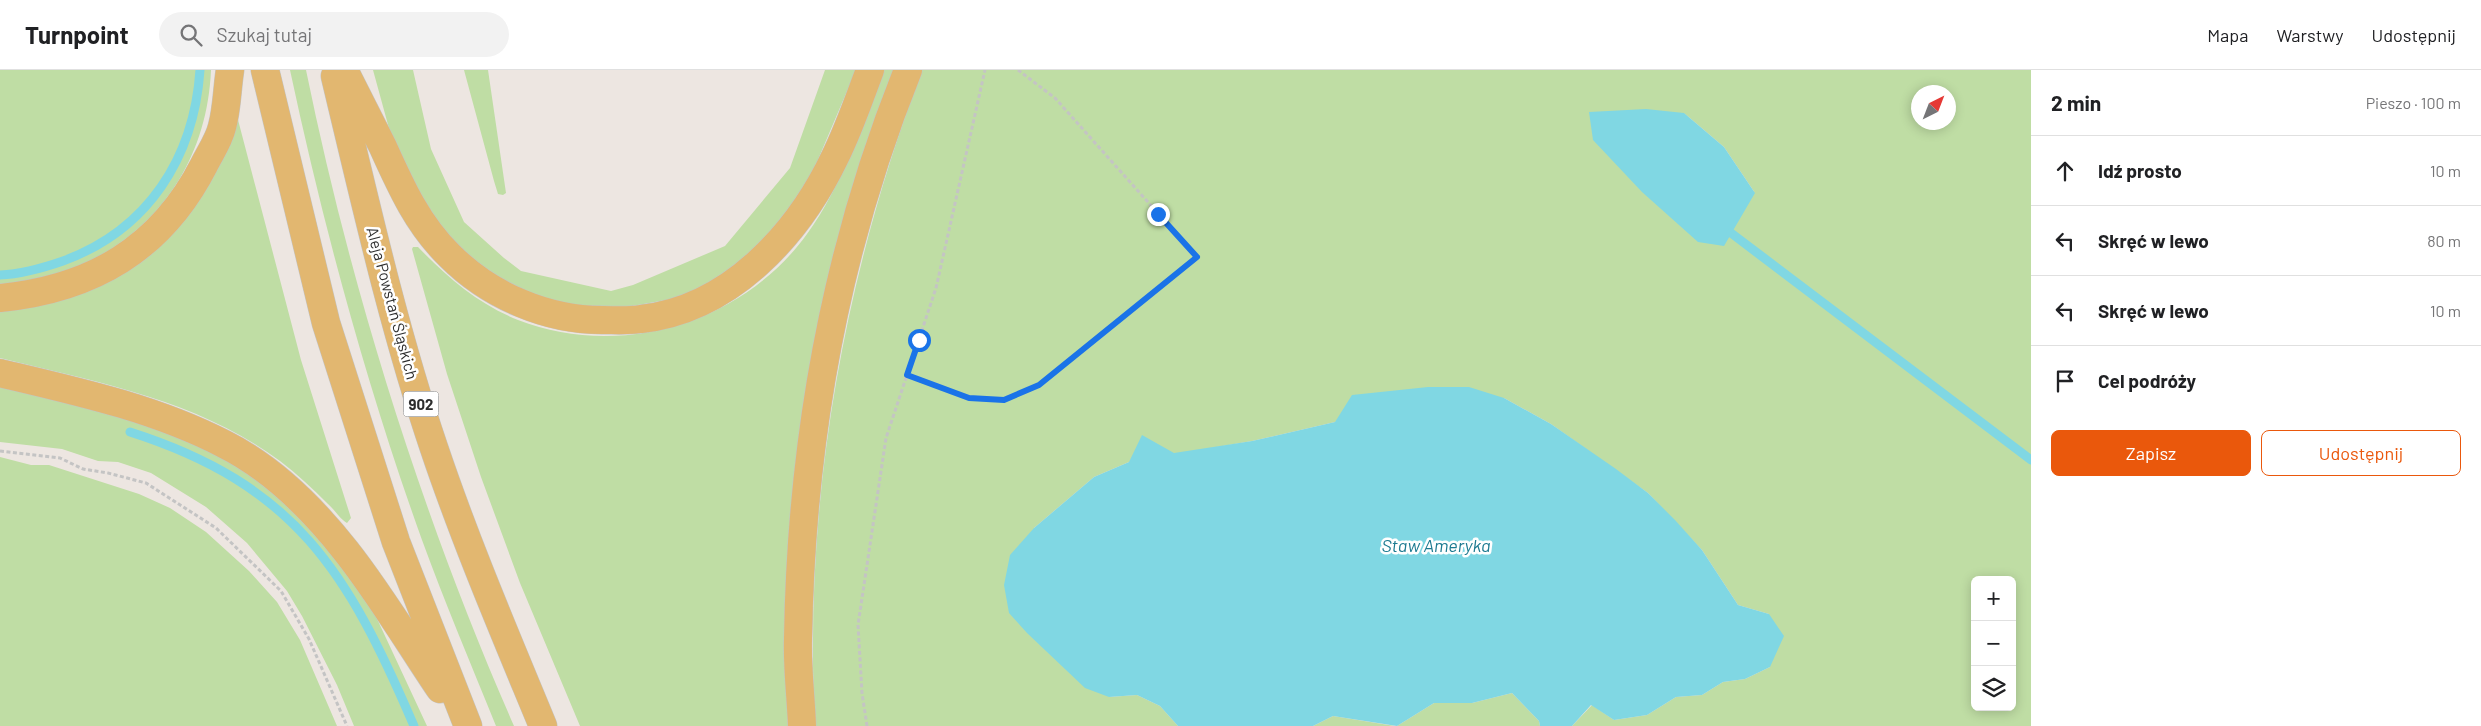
<!DOCTYPE html>
<html lang="pl">
<meta charset="utf-8">
<style>
body{margin:0;font-family:Barlow,sans-serif;background:#f2f2f2;color:#202124}
.controls{position:absolute;right:15px;bottom:15px;display:grid;overflow:hidden;border-radius:8px;box-shadow:0 2px 12px #0003}
.controls button{width:45px;height:45px;display:grid;place-items:center;padding:0;border:0;border-bottom:1px solid #e0e0e0;background:#fff;color:#202124;font:25px sans-serif}
.compass{position:absolute;left:1911px;top:15px;width:45px;height:45px;border-radius:50%;background:#fff;box-shadow:0 2px 12px #0003;rotate:42deg}
.stop{position:absolute;width:15px;height:15px;margin:-11px;border:4px solid #1a73e8;border-radius:50%;background:#fff}
.stop.end{background:#1a73e8;border-color:#fff;box-shadow:0 1px 5px #0008}
.list{margin:0;padding:0;list-style:none}
h2{display:flex;justify-content:space-between;align-items:center;height:65px;margin:0;padding:0 20px;font-size:21px}
h2 small{font-size:16px;font-weight:400;color:#757577}
.list li{display:grid;grid-template-columns:32px 1fr auto;gap:15px;align-items:center;box-sizing:border-box;height:70px;padding:0 20px;border-top:1px solid #e0e0e0}
.list b{display:block;font-size:19px;white-space:nowrap}
.list em{font-size:16px;font-style:normal;color:#757577}
.actions{display:flex;gap:10px;padding:15px 20px}
.actions a{flex:1;padding:11px 0;border:1px solid #ea580c;border-radius:8px;text-align:center;font-size:18px;color:#ea580c}
.actions .main{background:#ea580c;color:#fff}
.icon{flex:none;width:28px;height:28px;fill:none;stroke:currentColor;stroke-width:2;stroke-linecap:round;stroke-linejoin:round}
.map{position:relative;flex:none;width:2031px;height:656px;overflow:hidden}
header{display:flex;align-items:center;gap:30px;box-sizing:border-box;height:70px;padding:0 25px;background:#fff;border-bottom:1px solid #e0e0e0}
header strong{font-size:24px}
nav{display:flex;gap:28px;margin-inline-start:auto;font-size:18px}
.search{width:350px;height:45px;background:#f2f2f2;display:flex;align-items:center;gap:12px;box-sizing:border-box;padding:0 18px;border-radius:28px;color:#757577;font-size:19px}
main{display:flex}
aside{flex:1;background:#fff}
.map>svg:first-child{display:block}
.green{fill:#bfdda4;fill-rule:evenodd}
.water{fill:#80d7e3}
.lines{fill:none;stroke-linecap:round;stroke-linejoin:round}
.stream{stroke:#80d7e3;stroke-width:9}
.primary-casing{stroke:#c4c4c4;stroke-width:29}
.path{stroke:#c4c4c4;stroke-width:3;stroke-dasharray:4 2.5;stroke-linecap:butt}
.primary{stroke:#e2b770;stroke-width:28}
.route{stroke:#1a73e8;stroke-width:6}
.labels{text-anchor:middle;dominant-baseline:central;stroke-width:5;stroke-linejoin:round;paint-order:stroke}
.shield{fill:#fff;stroke:#6c6c6c;stroke-width:1}
.shield-label{font-size:15px;font-weight:bold;fill:#2d2d2d}
.street-label{font-size:16px;fill:#2d2d2d;stroke:#fff}
.water-label{font-size:18px;font-style:italic;fill:#1c7a91;stroke:#fff}
</style>
<header>
<strong>Turnpoint</strong>
<div class="search"><svg class="icon" aria-label="search" viewBox="0 0 24 24"><circle cx="10" cy="10" r="6"/><path d="M15 15l6 6"/></svg>Szukaj tutaj</div>
<nav><a>Mapa</a><a>Warstwy</a><a>Udostępnij</a></nav>
</header>
<main>
<div class="map">
<svg width="2031" height="656" viewBox="0 0 2031 656">
<rect width="100%" height="100%" fill="#ede6e1"/>
<!-- green -->
<path class="green" d="M0 0H211C206 120 119 207 0 214Z
M290 0H306C351 221 423 449 514 656H496C471 594 445 533 422 470 367 317 324 159 290 0Z
M373 0H413L431 79 464 152 504 188 521 201 611 221 633 215 725 176 790 98 825 0H856L814 99 802 121 761 175 712 213 672 229 621 238 595 239 532 226 479 197 442 163 393 73Z
M464 0H488L506 123 503 125 498 124 494 111Z
M882 0H896L866 81 786 618 788 656H580L520 513 481 407 447 304 412 179 413 177H418C447 207 478 234 518 250 620 290 743 253 807 164 843 115 860 56 882 0Z
M922 0H2031V656H1572L1592 635 1614 650 1647 645 1676 627 1702 625 1723 612 1745 609 1770 597 1769 544 1738 535 1702 480 1648 423 1551 354 1504 328 1335 352 1252 371 1129 392 1094 407 1034 458 1109 627 1137 625 1160 636 1178 656H815C803 433 843 209 922 0ZM1918 22H1948V52H1918ZM1684 43 1724 77 1755 123ZM1975 510H2012V637H1975Z
M237 46 301 290 351 448 347 453C339 448 335 440 328 434 313 419 297 404 280 391 198 330 97 312 0 288V240C83 236 163 194 205 120 219 97 227 71 237 46Z
M0 310 151 354 242 396 270 419 324 471 372 538 427 656H354L337 615 302 546 287 521 247 473 206 437 151 403 118 392 98 391 62 379 0 372Z
M0 387 31 395H49L139 424 170 438 206 462 249 501 277 532 300 570 337 656H0Z
M1512 623 1539 651 1540 656H1397L1434 633H1472Z
M1333 646 1395 656H1313Z"/>
<!-- water -->
<path class="water" d="M1646 39 1684 43 1724 77 1755 123 1724 176 1698 172 1642 122 1593 70 1589 42Z
M1428 317H1469L1504 328 1551 354 1616 399 1648 423 1675 450 1702 480 1738 535 1769 544 1784 566 1770 597 1745 609 1723 612 1702 625 1676 627 1647 645 1614 650 1591 635 1572 656H1540L1539 651 1512 623 1472 633H1434L1397 656 1333 646 1313 656H1178L1160 636 1137 625 1109 627 1085 618 1027 563 1009 543 1004 515 1010 485 1034 458 1094 407 1129 392 1142 365 1174 383 1252 371 1335 352 1352 325Z"/>
<g class="lines">
<!-- stream -->
<path class="stream" d="M1731 163 2031 390
M0 205C22 204 43 198 63 191 148 160 194 88 200 0
M130 362C296 415 348 502 414 656"/>
<defs>
<path id="primary" d="M265 0 326 253 396 472 468 656
M344 0C357 26 370 51 383 77 401 117 418 155 450 186 490 226 547 250 602 250 615 250 629 251 641 249 731 239 798 164 835 87 849 59 859 29 870 0
M335 6C365 131 393 257 434 378 466 473 505 564 543 656
M0 228C92 219 161 179 204 95 210 83 219 70 222 57 227 39 227 19 230 0
M0 303C76 321 154 338 224 374 272 398 313 439 346 481 380 524 409 573 440 619
M802 656C801 627 797 598 798 569 801 374 835 181 908 0"/>
</defs>
<!-- primary casing -->
<use href="#primary" class="primary-casing"/>
<!-- path -->
<path class="path" d="M907 305 969 327 1004 330 1039 315 1197 187 1055 28 1018 0
M0 381 60 388 83 399 108 403 146 413 216 458 281 521 309 569 347 656
M867 656 862 623 858 555 886 368 936 218 985 0"/>
<!-- primary -->
<use href="#primary" class="primary"/>
</g>
<g class="lines">
<!-- route -->
<path class="route" d="M919 270 907 305 969 328 1004 330 1039 315 1197 187 1158 144"/>
</g>
<g class="labels">
<!-- shield labels -->
<rect class="shield" x="403.5" y="321.5" width="35" height="25" rx="4"/>
<g class="shield-label">
<text x="421" y="334">902</text>
</g>
<!-- street labels -->
<g class="street-label">
<text transform="translate(393 233) rotate(75)">Aleja Powstań Śląskich</text>
</g>
<!-- water labels -->
<g class="water-label">
<text x="1436" y="475">Staw Ameryka</text>
</g>
</g>
</svg>
<div class="controls">
<button>+</button>
<button>−</button>
<button><svg class="icon" aria-label="layers" viewBox="0 0 24 24"><path d="M12 4l9 5-9 5-9-5zM3 14l9 5 9-5"/></svg></button>
</div>
<svg class="compass" viewBox="-18 -18 36 36"><path d="M0-13l5 13h-10z" fill="#e53935"/><path d="M0 13l5-13h-10z" fill="#757577"/></svg>
<div class="stop" style="left:919px;top:270px"></div>
<div class="stop end" style="left:1158px;top:144px"></div>
</div>
<aside>
<h2>2 min<small>Pieszo · 100 m</small></h2>
<ul class="list">
<li><svg class="icon" aria-label="ahead" viewBox="0 0 24 24"><path d="M12 20V5M6 11l6-6 6 6"/></svg><div><b>Idź prosto</b></div><em>10 m</em></li>
<li><svg class="icon" aria-label="left" viewBox="0 0 24 24"><path d="M17 20v-9H6M10 6l-5 5 5 5"/></svg><div><b>Skręć w lewo</b></div><em>80 m</em></li>
<li><svg class="icon" aria-label="left" viewBox="0 0 24 24"><path d="M17 20v-9H6M10 6l-5 5 5 5"/></svg><div><b>Skręć w lewo</b></div><em>10 m</em></li>
<li><svg class="icon" aria-label="arrive" viewBox="0 0 24 24"><path d="M6 21V4h12l-3 4 3 4H6"/></svg><div><b>Cel podróży</b></div></li>
</ul>
<div class="actions"><a class="main">Zapisz</a><a>Udostępnij</a></div>
</aside>
</main>
